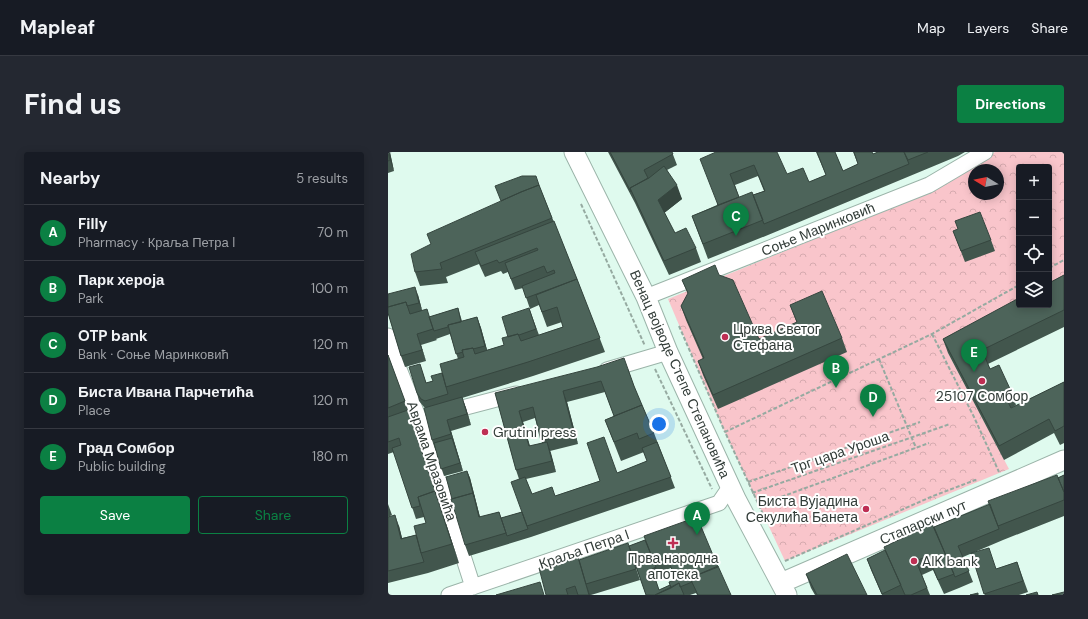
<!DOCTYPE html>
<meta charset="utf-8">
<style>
body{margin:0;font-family:"DM Sans",sans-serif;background:#242831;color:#f1f3f6}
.controls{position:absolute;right:12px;top:12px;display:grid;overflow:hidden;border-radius:4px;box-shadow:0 2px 10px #0003}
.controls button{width:36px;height:36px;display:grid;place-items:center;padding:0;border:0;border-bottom:1px solid #363941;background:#171b24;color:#f1f3f6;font:20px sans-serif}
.compass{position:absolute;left:580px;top:12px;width:36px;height:36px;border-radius:50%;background:#171b24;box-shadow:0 2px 10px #0003;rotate:280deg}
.you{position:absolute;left:271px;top:272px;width:14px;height:14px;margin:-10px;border:3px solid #fff;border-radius:50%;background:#1a73e8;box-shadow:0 0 0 6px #1a73e833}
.badge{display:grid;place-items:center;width:26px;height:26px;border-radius:50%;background:#0b8043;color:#fff;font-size:13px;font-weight:700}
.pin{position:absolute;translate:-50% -33px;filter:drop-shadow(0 1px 2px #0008)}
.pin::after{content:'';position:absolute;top:21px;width:14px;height:12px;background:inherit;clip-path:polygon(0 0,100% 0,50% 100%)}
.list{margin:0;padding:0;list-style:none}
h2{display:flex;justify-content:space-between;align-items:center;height:52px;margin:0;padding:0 16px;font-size:17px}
h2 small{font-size:13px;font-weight:400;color:#9ea1a6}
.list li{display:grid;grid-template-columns:26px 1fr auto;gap:12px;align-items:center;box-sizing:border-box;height:56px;padding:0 16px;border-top:1px solid #363941}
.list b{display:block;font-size:15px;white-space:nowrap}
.list p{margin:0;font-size:13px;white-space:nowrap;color:#9ea1a6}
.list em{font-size:13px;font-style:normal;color:#9ea1a6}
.actions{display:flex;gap:8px;padding:12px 16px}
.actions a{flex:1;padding:9px 0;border:1px solid #0b8043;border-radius:4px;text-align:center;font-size:14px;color:#0b8043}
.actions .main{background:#0b8043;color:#fff}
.icon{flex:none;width:22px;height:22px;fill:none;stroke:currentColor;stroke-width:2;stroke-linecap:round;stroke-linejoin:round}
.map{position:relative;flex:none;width:676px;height:443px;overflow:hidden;border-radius:4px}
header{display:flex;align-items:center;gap:24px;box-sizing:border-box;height:56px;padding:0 20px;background:#171b24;border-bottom:1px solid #363941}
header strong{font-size:19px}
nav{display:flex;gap:22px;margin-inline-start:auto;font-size:14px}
.intro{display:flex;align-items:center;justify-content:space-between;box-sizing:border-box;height:96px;padding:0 24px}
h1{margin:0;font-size:28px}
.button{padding:10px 18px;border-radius:4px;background:#0b8043;color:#fff;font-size:14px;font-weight:700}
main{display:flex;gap:24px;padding:0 24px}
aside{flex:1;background:#171b24;border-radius:4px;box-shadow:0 2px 10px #0003}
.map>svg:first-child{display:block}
.park{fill:url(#park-crowns);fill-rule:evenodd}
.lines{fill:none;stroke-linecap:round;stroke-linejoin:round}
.minor-casing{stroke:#9bb4a9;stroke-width:17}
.major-casing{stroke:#9bb4a9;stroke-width:21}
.path{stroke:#96aaa1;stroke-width:2;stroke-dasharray:4 2;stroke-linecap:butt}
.minor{stroke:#fff;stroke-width:15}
.major{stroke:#fff;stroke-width:19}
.wall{fill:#42564d;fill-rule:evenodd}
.shaded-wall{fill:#36463f}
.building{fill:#4d645a;stroke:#36463f}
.poi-dot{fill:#be2e53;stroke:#fff;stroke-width:1.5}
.labels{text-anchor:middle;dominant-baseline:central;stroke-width:4;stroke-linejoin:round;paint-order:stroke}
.street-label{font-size:14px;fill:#323c38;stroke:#fff}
.poi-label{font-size:14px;fill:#323c38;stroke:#fff;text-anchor:start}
</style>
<header>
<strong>Mapleaf</strong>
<nav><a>Map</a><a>Layers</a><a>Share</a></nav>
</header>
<div class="intro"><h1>Find us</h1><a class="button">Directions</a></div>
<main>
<aside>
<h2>Nearby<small>5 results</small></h2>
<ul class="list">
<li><span class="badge">A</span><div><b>Filly</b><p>Pharmacy · Краља Петра I</p></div><em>70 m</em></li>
<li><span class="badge">B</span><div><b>Парк хероја</b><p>Park</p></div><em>100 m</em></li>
<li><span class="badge">C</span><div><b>OTP bank</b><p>Bank · Соње Маринковић</p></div><em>120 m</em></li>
<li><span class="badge">D</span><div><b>Биста Ивана Парчетића</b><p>Place</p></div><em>120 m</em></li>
<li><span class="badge">E</span><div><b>Град Сомбор</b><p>Public building</p></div><em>180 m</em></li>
</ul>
<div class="actions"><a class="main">Save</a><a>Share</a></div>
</aside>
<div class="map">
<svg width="676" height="443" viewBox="0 0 676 443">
<defs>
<pattern id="park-crowns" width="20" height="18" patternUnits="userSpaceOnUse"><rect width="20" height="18" fill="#f9c5cb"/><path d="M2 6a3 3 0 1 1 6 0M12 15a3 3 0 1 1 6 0" fill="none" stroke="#d6aaaf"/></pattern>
</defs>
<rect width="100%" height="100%" fill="#dffaee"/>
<!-- park -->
<path class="park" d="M607 0H676V140L661 148V15H631V153L560 201 621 317 397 409 333 272 280 147 533 43ZM586 18H610V42H586Z"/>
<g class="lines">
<defs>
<path id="minor" d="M258 145 541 33 597 0
M0 184 11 217 31 267 85 435
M219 218 280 200
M59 260 128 242
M61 443 331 351 342 335"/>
<path id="major" d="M186 0 258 145 280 200 348 347 399 443
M393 431 676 308"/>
</defs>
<!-- minor casing -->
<use href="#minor" class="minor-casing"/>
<!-- major casing -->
<use href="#major" class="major-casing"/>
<!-- path -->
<path class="path" d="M193 52 257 194
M661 116 676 108
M291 174 337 280
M544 182 586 265 611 320
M491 207 528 296
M267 217 324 337
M360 330 532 270
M364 341 562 272
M371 353 541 291
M375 362 337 280 544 182 631 133
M397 409 545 344 590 327"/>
<!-- minor -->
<use href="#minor" class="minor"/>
<!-- major -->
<use href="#major" class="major"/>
</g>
<!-- wall -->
<path class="wall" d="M0 0H2V1L6 19 0 21Z
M220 0H284L289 13 279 18 294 47 276 61 287 81 308 96 313 110 281 123 247 51Z
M328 0 421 30 438 23 428 0H447L455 19 470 12 465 0H484L485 2 490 0H577L570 4 380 83 320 107 304 64 329 53ZM370 24 376 39 365 43 351 45 347 33Z
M151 33 189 127 217 200 145 224 74 246 78 256 83 273 63 279 75 319 56 324 44 288 38 255H36L31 249 29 241 32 212 38 231 45 229 70 207 62 182 48 187 49 188 33 193 38 209 17 215 13 204 0 161 30 143 34 158 41 165 70 156 74 169 89 165 93 176 99 198 116 193 120 185 141 156 151 183 175 175 174 170 159 175 151 153 142 157 135 136 127 138 120 120 115 122 113 119 97 125 91 112 58 125 60 131 32 134 27 120 43 92Z
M565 79 603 88 607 99 577 110Z
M331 123 371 187 409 171 402 153 454 186 459 200 330 257 315 223 310 209 315 207 298 168 293 154 300 142 294 128Z
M676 123V175L600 212 602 217 623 239 628 253 623 256 676 230V291L672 293 666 281 616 308 560 201 555 187Z
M0 203 24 269 71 411 40 421 0 431V365L11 374 14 386 28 383 38 371 36 365 28 367 6 300 0 302Z
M240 217 247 237 266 281 287 336 143 385 81 404 77 393 79 319 82 326 92 365 111 360 113 366 134 360 131 327 128 318 107 241ZM217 240 226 264 217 268 233 309 256 300 259 309 229 321 212 329 167 344 144 342 138 327 168 320 162 299 190 292 179 250ZM147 266 154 291 142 294 135 270Z
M676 323V364L615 388 575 405 585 430 571 436 556 442 545 418 534 423 542 443H494L483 418 479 407 546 375Z
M0 352 4 363 0 365Z
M257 388 343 443H309L308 441 302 443H258L244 404 252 428 203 443H202L201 440 202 443H158L191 408 241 394ZM283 416 288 428 282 433 271 438 266 425 270 422 269 418 270 421Z
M583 401 608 417 629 410 640 440 631 443H597Z
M418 422 479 443H427L423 436Z"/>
<!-- shaded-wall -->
<path class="shaded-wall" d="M0 0H2L6 19 2 8Z
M289 33 294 47 275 62 270 48Z
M27 135 30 143 34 158 31 151Z
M89 165 93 176 101 205 97 194Z
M29 182 33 193 38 209 34 198Z
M175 239 179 250 190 292 186 281Z
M74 245 78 256 83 273 79 262Z
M131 259 135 270 145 306 141 294Z
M59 268 63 279 75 319 72 311Z
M159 290 163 301 168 320 164 309Z
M79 319 82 326 95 377 91 365Z
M47 339 54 359 71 411 64 392Z
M7 363 11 374 17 398 13 387Z
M190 405 198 432 202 443H201Z
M268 415 270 422 266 425 264 417Z"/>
<!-- building -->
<path class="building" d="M0 0 2 8 0 9Z
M222 0H284L285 2 256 18 260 26 242 36 243 40Z
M328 0H389L399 22 415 16 421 30 438 23 429 0H447L455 19 470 12 466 0H484L485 2 490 0H516L521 12 376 72 365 43 377 39 366 13 342 22 351 45 330 53 312 7Z
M516 0H540L520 8Z
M276 14 289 33 270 48 287 81 298 76 308 96 276 109 242 36 261 26Z
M134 24H148L151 33 133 40 113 49 107 34Z
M151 33 164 66 52 111 54 117 27 120 23 102 43 92 39 82 133 40Z
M364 40 375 68 315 92 304 64Z
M592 60 603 88 573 99 565 79 570 77 567 69Z
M166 69 189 127 138 146 134 134 167 121 166 118 159 121 156 114 123 127 117 111 150 98 149 96 111 111 109 108 93 114 87 100Z
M327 113 331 123 345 128 371 187 409 170 402 153 434 139 454 186 325 243 310 209 316 206 293 154 300 141 294 128Z
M676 123V158L594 198 602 217 611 213 623 239 616 242 623 256 676 230V274L667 279 661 267 611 294 555 187 631 146V153H661V131Z
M189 127 212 186 140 210 58 235 52 212 76 205 74 198 85 196 87 202 116 193 114 186 130 182 133 189 175 175 169 155 154 160 148 143Z
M27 135 31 151 19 154 18 150 0 155V142Z
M18 150 22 162 39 157 45 177 29 182 34 198 13 204 0 161V155Z
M70 156 73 170 60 173V175L46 179 41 165Z
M141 156 148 177 131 183 130 182 120 185 114 165Z
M89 165 97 194 85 197V196L74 198 75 200 68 202 60 173Z
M0 203 17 249 0 256Z
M236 206 246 234 254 253 226 264 213 229 175 239 186 281 153 289 145 255 131 259 141 294 159 290 164 309 128 318 107 241 209 215Z
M32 212 38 231 45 229 43 224 54 221 60 242 37 249 33 247 29 241 21 215Z
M74 245 79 262 59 268 63 282 44 288 36 256Z
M254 253 266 281 251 287 249 281 226 290 217 268Z
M20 258 50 348 47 339 30 345 32 354 24 356 4 296 13 293 11 286 0 290V265Z
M216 285 229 321 259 309 254 296 269 290 283 325 139 374 123 330 137 325 144 342 164 335 167 344 212 329 199 291Z
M64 286 72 311 53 317 46 291Z
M79 319 86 345 85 341 64 347 58 325Z
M669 323 676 340V348L610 374 600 349Z
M676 323V340L670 326Z
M47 339 64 392 33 401 26 374 38 371 30 345Z
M85 341 91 365 111 360 118 381 77 393 63 347Z
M602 352 611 377 570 394 581 419 567 425 546 375Z
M134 360 140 377 119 384 113 366Z
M7 363 13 387 28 383 33 401 36 410 0 419V365Z
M309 365 330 415 302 426 304 430 292 435 291 431 283 436 281 430 288 428 279 405 266 410 256 384Z
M544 372 566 422 550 428 540 404 528 409 539 436 523 443H517L496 395Z
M257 388 268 415 264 417 271 438 282 433 283 436 267 443H258L241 394Z
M240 391 248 417 198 432 191 408Z
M601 396 608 417 629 410 635 429 596 442 583 401Z
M497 398 513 433 494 442 479 407Z
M459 402 479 443H429L418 422Z
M190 405 201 443H190L187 434 178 437 180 443H158L151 416Z
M330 414 343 443H310L302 426Z
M152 430 156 443H108Z
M291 431 296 443H267Z
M649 440 650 443H638Z
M676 440V443H664Z
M590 441V443H582Z"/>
<!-- markers -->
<g class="poi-dot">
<circle cx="337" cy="185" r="4"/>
<circle cx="594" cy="229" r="4"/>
<circle cx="97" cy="280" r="4"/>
<circle cx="478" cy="357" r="4"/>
<path d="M283 385h4v4h4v4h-4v4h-4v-4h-4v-4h4z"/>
<circle cx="526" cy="409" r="4"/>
</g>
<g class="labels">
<!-- street labels -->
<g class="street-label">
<text transform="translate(430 77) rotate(-22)">Соње Маринковић</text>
<text transform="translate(292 222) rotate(66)">Венац војводе Степе Степановића</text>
<text transform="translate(452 300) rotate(-19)">Трг цара Уроша</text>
<text transform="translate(44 309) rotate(71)">Аврама Мразовића</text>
<text transform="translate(535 370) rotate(-23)">Стапарски пут</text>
<text transform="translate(196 397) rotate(-19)">Краља Петра I</text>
</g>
<!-- poi labels -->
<g class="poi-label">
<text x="345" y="177">Црква Светог<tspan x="345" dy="16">Стефана</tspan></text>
<text x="594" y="244" text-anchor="middle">25107 Сомбор</text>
<text x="105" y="280">Grutini press</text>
<text x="470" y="349" text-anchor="end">Биста Вујадина<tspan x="470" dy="16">Секулића Банета</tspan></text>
<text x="285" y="406" text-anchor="middle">Прва народна<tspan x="285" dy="16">апотека</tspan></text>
<text x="534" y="409">AIK bank</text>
</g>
</g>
</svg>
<div class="controls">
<button>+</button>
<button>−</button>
<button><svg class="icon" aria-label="locate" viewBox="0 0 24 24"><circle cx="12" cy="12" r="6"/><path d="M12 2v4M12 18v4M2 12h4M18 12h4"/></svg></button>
<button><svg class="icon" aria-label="layers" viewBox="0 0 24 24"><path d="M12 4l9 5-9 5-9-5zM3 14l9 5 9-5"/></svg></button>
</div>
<svg class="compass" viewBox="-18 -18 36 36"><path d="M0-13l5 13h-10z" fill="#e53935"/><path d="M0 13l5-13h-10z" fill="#9ea1a6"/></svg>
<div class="you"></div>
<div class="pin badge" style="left:309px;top:383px">A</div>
<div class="pin badge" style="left:448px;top:236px">B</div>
<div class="pin badge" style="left:348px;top:84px">C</div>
<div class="pin badge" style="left:485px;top:265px">D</div>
<div class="pin badge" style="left:586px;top:220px">E</div>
</div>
</main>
